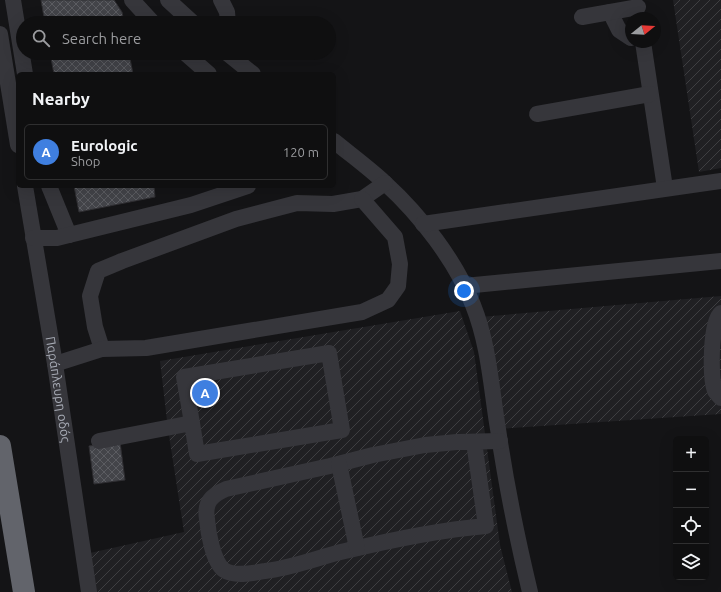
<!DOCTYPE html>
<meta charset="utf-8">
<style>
body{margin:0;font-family:Ubuntu,sans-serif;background:#181819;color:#f1f3f6}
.controls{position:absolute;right:12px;bottom:12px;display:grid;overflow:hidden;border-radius:6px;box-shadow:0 4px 16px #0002}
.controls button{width:36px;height:36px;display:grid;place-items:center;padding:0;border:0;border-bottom:1px solid #2f2f30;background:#0f0f10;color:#f1f3f6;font:20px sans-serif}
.compass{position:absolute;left:625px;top:12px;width:36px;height:36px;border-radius:50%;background:#0f0f10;box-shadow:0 4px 16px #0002;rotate:72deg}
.you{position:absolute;left:464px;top:291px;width:14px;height:14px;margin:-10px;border:3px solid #fff;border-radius:50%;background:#1a73e8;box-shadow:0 0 0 6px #1a73e833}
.badge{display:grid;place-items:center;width:26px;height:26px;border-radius:50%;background:#1a73e8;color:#fff;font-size:13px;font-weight:700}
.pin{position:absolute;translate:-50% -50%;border:2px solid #fff;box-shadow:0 1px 4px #0006}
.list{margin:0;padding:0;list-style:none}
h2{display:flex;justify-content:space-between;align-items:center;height:52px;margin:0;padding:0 16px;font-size:17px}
h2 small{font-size:13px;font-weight:400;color:#9b9c9f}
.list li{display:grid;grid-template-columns:26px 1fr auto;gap:12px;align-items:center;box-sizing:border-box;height:56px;margin:0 8px 8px;padding:0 8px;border:1px solid #2f2f30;border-radius:6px}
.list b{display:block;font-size:15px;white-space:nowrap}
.list p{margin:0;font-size:13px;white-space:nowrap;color:#9b9c9f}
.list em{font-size:13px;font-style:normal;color:#9b9c9f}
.icon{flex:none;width:22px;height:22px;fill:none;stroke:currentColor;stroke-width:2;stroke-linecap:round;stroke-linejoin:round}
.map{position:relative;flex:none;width:721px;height:592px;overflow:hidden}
.search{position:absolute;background:#0f0f10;box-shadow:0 4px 16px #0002;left:16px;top:16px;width:320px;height:44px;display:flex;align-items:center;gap:10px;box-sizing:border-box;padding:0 14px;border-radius:22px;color:#9b9c9f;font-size:15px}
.panel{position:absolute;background:#0f0f10;box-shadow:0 4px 16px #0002;left:16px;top:72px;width:320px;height:116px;border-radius:6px}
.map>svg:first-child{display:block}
.industrial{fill:url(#industrial-furrows)}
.building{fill:url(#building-cross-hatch);stroke:#2f2e32}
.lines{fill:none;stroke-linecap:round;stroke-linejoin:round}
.minor{stroke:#36363b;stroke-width:16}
.highway{stroke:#62646b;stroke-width:22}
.labels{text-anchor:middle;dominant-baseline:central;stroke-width:3;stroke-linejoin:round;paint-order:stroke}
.street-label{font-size:13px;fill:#a7abb5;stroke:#0f0f11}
</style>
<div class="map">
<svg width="721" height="592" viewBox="0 0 721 592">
<defs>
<pattern id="industrial-furrows" width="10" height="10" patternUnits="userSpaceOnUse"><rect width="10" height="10" fill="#202023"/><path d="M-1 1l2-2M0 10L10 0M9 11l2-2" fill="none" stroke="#3e3e41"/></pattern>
<pattern id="building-cross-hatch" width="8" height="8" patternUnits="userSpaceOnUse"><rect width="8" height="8" fill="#434449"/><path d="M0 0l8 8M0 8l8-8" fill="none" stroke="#5b5c61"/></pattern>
</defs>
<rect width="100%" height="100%" fill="#141416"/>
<!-- industrial -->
<path class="industrial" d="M673 0H721V168L699 172Z
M721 296V414L498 429 480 317Z
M460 311 474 352 500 545 512 592H96L90 553 184 532 168 429 160 361Z"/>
<!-- building -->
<path class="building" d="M41 0H114L122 12 124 23H45Z
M50 53H129L133 74H54Z
M74 186H154L155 197 79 212Z
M120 442 125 480 94 484 89 446Z"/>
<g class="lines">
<!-- minor -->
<g class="minor">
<path d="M13 0 25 74"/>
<path d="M132 0 153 23"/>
<path d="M168 0 193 23"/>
<path d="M221 0 227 12 228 23"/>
<path d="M610 12 619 30 631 38"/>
<path d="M582 17 638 7"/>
<path d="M0 34 18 145"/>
<path d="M643 42 665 188"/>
<path d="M185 53 209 74"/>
<path d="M227 53 253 74"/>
<path d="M537 114 650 94"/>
<path d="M334 141C351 155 369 168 385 183 420 215 456 261 473 305 489 345 491 387 498 429 506 484 517 538 530 592"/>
<path id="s1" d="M25 186 55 364 89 592"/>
<path d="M49 186 69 235"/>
<path d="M423 224 721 181"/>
<path d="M33 238H57L69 235 191 205 248 186"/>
<path d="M464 286 721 261"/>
<path d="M721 313C710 322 710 378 715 391 716 393 719 396 721 398"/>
<path d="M102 349 95 327 90 296 98 271 122 261 236 219 297 203 333 204 362 199 385 183"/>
<path d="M55 364 102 349 146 348 362 312 388 300 398 286 400 264 395 237 362 199"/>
<path d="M99 441 192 423 197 454 342 430 329 353 184 377 192 423"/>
<path d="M474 442 486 526C438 530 391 540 345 551 319 557 292 568 265 571 254 573 234 577 224 570 213 562 208 532 207 519 204 502 212 495 226 489L330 466 373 455 425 445 457 442 500 441"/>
<path d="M339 464 357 548"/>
</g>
<!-- highway -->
<path class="highway" d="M0 446 24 592"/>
</g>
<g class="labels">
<!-- street labels -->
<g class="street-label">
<text stroke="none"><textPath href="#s1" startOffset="206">Παράπλευρη οδός</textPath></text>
</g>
</g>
</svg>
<div class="controls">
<button>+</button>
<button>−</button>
<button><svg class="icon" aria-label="locate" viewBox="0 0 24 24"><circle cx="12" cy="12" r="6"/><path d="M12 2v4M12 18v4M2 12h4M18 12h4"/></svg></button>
<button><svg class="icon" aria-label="layers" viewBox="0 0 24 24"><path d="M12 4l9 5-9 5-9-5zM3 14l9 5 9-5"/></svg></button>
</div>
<svg class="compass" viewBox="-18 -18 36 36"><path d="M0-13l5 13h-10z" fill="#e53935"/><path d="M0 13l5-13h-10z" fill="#9b9c9f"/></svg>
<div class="you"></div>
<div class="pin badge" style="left:205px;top:393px;background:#3f7fe0">A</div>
<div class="search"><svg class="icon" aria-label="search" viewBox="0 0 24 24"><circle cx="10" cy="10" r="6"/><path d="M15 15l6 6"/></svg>Search here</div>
<section class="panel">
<h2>Nearby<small></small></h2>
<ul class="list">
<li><span class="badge" style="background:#3f7fe0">A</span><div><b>Eurologic</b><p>Shop</p></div><em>120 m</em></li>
</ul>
</section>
</div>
